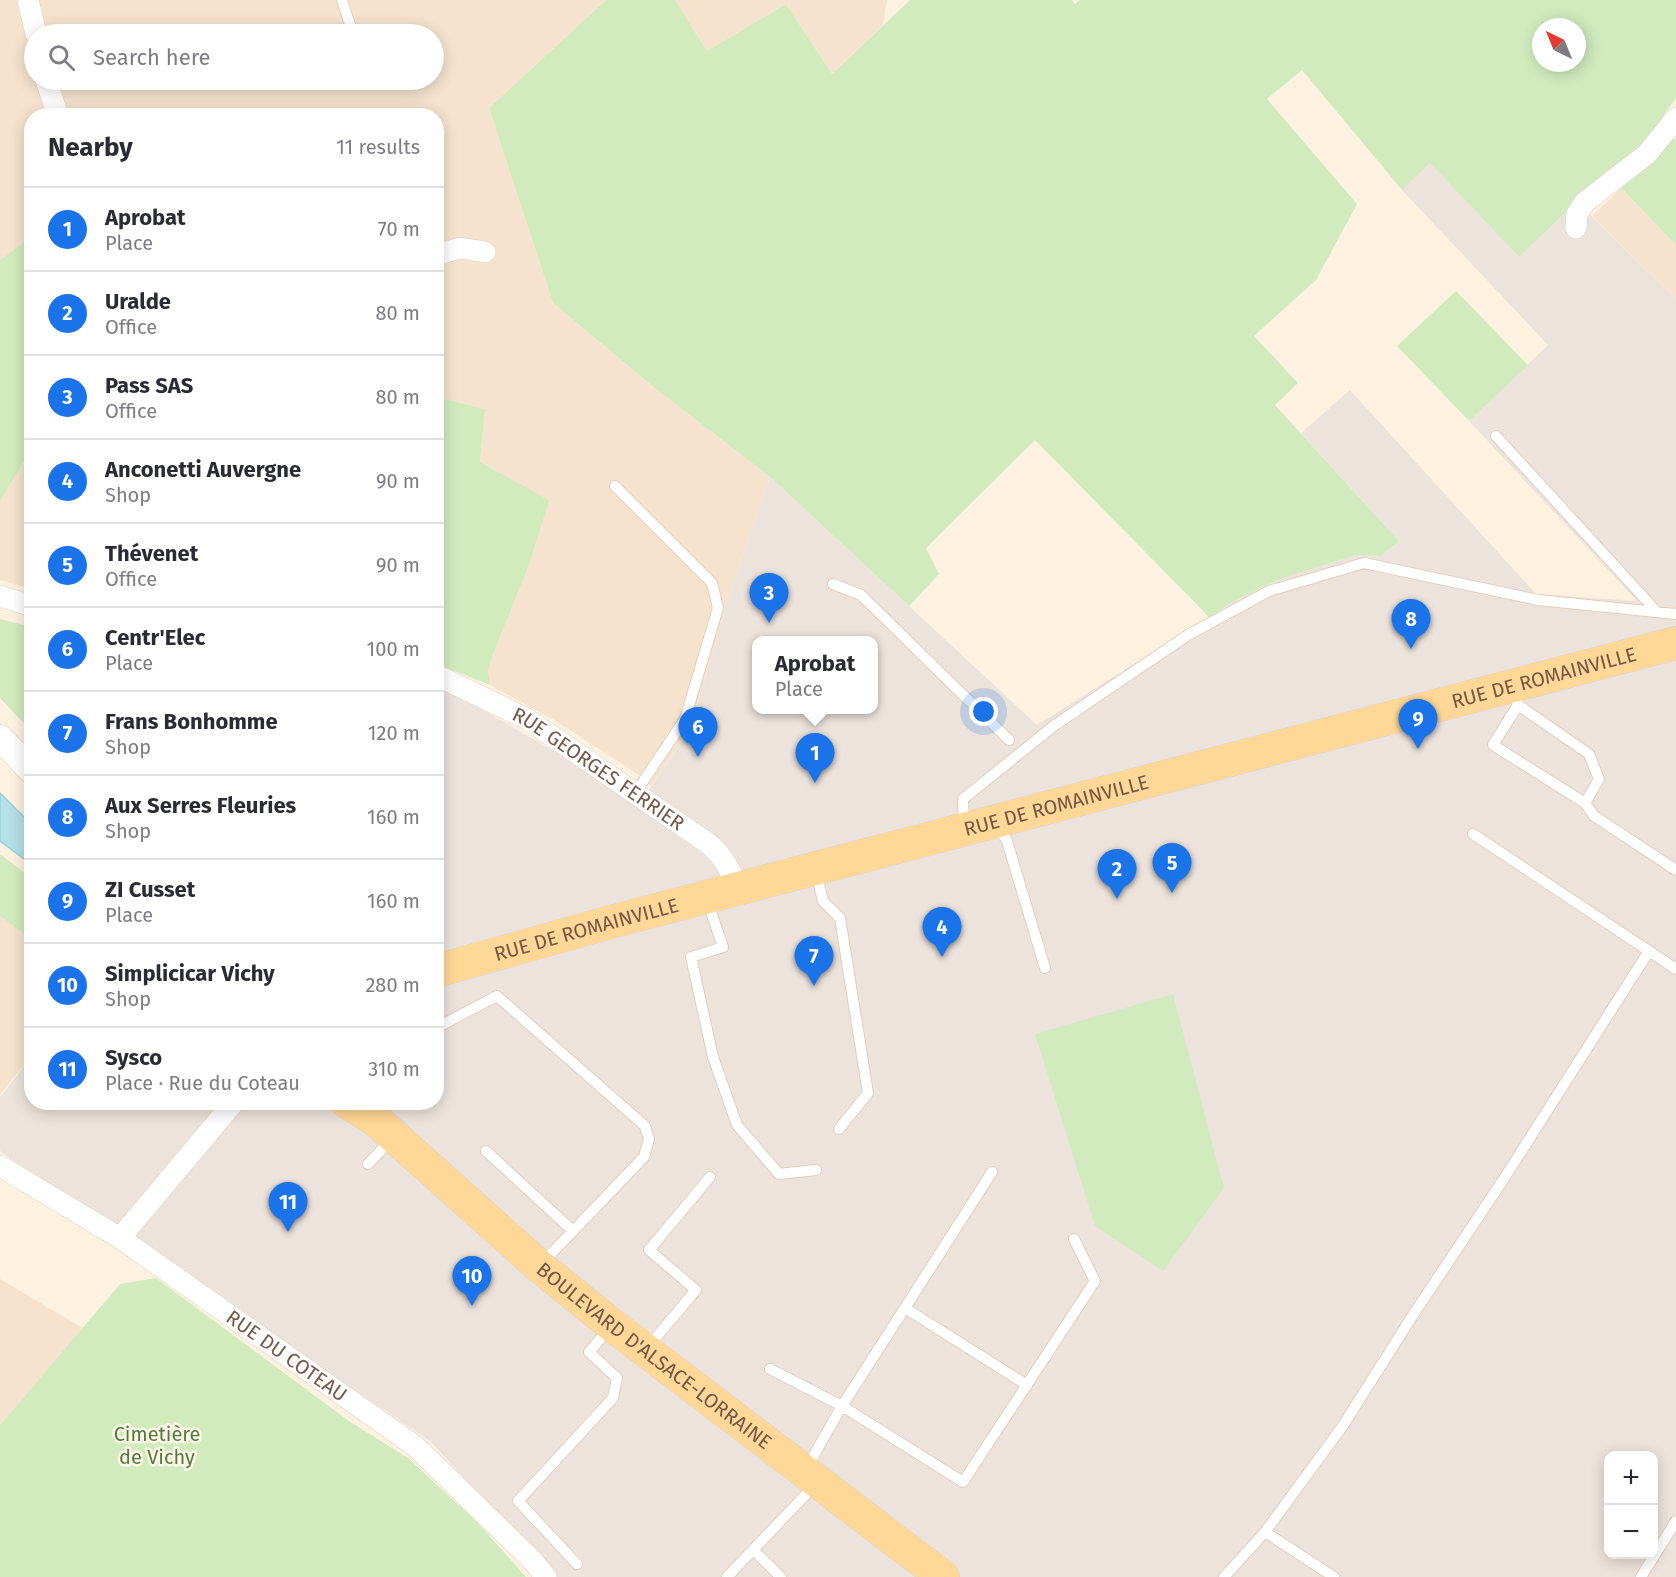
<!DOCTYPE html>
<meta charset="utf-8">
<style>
body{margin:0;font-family:"Fira Sans",sans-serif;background:#f2f2f3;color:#2b2b33}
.controls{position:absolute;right:18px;bottom:18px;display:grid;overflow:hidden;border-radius:12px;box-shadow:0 3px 15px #0003}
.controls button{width:54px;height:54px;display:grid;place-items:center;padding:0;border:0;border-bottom:2px solid #e1e1e2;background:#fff;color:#2b2b33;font:30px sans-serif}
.compass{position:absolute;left:1532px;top:18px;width:54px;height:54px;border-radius:50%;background:#fff;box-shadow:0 3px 15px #0003;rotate:317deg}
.you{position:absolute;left:984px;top:712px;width:21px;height:21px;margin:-15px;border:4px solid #fff;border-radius:50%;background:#1a73e8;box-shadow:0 0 0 9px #1a73e833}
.badge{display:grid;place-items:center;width:39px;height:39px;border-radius:50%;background:#1a73e8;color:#fff;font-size:20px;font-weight:700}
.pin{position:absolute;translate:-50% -50px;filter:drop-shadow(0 2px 3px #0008)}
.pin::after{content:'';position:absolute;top:32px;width:21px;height:18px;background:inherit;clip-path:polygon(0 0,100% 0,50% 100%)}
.popup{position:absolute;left:752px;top:636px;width:126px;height:78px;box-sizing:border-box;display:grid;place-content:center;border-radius:12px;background:#fff;filter:drop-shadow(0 2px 4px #0005);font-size:20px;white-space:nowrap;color:#7c7c81}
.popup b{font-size:22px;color:#2b2b33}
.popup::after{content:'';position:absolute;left:50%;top:100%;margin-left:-12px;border:12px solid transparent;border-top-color:#fff}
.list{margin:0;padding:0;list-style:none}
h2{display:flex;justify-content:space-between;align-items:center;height:78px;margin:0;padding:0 24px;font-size:26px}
h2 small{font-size:20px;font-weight:400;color:#7c7c81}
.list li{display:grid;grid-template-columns:39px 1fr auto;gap:18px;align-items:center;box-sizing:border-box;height:84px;padding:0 24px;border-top:2px solid #e1e1e2}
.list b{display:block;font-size:22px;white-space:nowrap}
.list p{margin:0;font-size:20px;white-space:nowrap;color:#7c7c81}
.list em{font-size:20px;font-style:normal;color:#7c7c81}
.icon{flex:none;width:33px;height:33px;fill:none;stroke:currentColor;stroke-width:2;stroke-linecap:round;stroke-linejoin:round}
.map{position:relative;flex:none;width:1676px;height:1577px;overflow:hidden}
.search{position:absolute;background:#fff;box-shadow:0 3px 15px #0003;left:24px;top:24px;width:420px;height:66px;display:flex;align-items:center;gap:15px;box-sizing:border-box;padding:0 21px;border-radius:33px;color:#7c7c81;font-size:22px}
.panel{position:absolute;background:#fff;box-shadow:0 3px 15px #0003;left:24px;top:108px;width:420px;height:1002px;border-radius:24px}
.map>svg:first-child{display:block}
.residential{fill:#f5e3ce;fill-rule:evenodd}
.industrial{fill:#ece3dc;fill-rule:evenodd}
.green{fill:#d1ebbe;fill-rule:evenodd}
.water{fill:#b4e0e8;stroke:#9ad0da;stroke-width:1.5}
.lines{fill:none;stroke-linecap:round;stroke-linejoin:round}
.service-casing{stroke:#e2cebc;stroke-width:12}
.minor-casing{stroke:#e2cebc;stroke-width:22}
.tertiary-casing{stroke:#e2cebc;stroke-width:27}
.primary-casing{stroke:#dbd3cf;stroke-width:34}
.service{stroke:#fff;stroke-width:10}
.minor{stroke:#fff;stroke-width:21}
.tertiary{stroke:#fff;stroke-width:26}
.primary{stroke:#ffd796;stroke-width:33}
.labels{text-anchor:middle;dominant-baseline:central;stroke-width:5;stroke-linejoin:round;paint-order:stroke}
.street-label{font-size:20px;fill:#755746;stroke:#fff6e8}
.park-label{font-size:20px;fill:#507c3e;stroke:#fff6e8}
</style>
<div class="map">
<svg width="1676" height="1577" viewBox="0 0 1676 1577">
<rect width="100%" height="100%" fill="#fdf2e0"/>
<!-- residential -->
<path class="residential" d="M0 0H606L489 108 553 303 656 389 770 477 731 589 692 726 651 786 639 775 554 720 490 685 488 670 492 657 529 565 548 500 480 462 485 409 437 397 436 116H32L31 237 0 260ZM34 34H434V80H34Z
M675 0H887L883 25 832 74 786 4 707 51Z
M1621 188 1676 245V299L1592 216Z
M31 450V589L0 580V501Z
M0 916 32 939 31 1056 0 1095Z
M0 1279 83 1328 0 1425Z"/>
<!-- industrial -->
<path class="industrial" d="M1430 162 1519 257 1577 202 1676 299V1577H554L430 1441 0 1151V1097L31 1057 32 1102H436L437 686 454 693 574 763 639 805 692 726 731 589 770 477 1037 725 1232 602 1280 579 1356 555 1381 556 1399 541 1301 433 1350 390 1536 594 1637 601 1469 421 1548 345 1402 190ZM756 640H874V710H756ZM1608 1456H1654V1554H1608Z"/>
<!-- green -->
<path class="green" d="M606 0H675L707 51 786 4 832 74 910 0H1072L1075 4 1080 0H1676V98L1640 148 1577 202 1519 257 1430 163 1402 190 1302 70 1267 99 1357 204 1316 280 1254 336 1298 383 1275 405 1399 541 1381 556 1356 555 1280 579 1232 602 1209 617 1035 440 926 548 939 574 909 606 770 477 656 389 553 303 489 108ZM1541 27H1577V63H1541Z
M1673 137 1676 141V245L1621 188Z
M31 237V450L0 501V260Z
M1456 291 1528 365 1469 421 1397 346Z
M437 397 485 409 480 462 549 500 529 565 492 657 488 670 490 685 437 664Z
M0 619 31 627V731L0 698Z
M0 854 31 878V939L0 916Z
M1173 994 1224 1188 1163 1271 1095 1226 1035 1034Z
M156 1278 349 1421 408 1458 478 1523 526 1577H0V1425L120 1284Z"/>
<!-- water -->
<path class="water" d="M0 793 31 824V864L0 841Z"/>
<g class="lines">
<defs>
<path id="service" d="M342 0 353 34
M1496 436 1657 612
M615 486 712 583 718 608 685 719 636 792
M833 584 861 595 1009 740
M1514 689 1518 705 1589 754 1599 779 1585 803 1493 745 1518 705
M1585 803 1594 816 1676 870
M996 824 1007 841 1045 968
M964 826 963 799 1055 725 1188 635 1269 591 1364 563 1538 600 1676 614
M1473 834 1676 969
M816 872 823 901 840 918 868 1093 839 1129
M707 900 723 947 691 957 713 1057 737 1125 779 1174 816 1170
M436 1028 497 996 645 1126 649 1139 644 1157 573 1231
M486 1151 573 1231 541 1264
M368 1164 392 1139
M905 1308 1027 1385
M647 1348 696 1290 649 1250 710 1177
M770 1369 842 1406 963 1482 1095 1281 1074 1239
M806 1469 842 1406 992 1172
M1265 1532 1342 1427 1415 1312 1505 1177 1649 951
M753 1550 781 1577
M577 1564 518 1501 613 1398 617 1378 589 1352 610 1328
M727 1577 816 1484
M1224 1577 1265 1532 1334 1577
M1641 1577 1676 1521"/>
<g id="minor">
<path d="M28 0 36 34"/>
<path d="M46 80 58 116"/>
<path d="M1576 228 1577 214 1585 202 1647 154 1676 118"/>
<path d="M436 255 460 248 485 252"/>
<path d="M0 596 32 606"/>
<path id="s1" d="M436 675 527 719 709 844C724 857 731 871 737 889"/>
<path id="s2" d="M0 1166 120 1238 415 1446 533 1561 546 1577"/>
<path d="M120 1238 234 1102"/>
</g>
<path id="tertiary" d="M0 738 32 771"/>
<g id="primary">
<path id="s3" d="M436 971 607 923 1676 643"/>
<path id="s4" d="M347 1102 377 1121 539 1266 612 1325 943 1577"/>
</g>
</defs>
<!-- service casing -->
<use href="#service" class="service-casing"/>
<!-- minor casing -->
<use href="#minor" class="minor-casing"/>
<!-- tertiary casing -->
<use href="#tertiary" class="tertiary-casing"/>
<!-- primary casing -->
<use href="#primary" class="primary-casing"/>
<!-- service -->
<use href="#service" class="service"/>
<!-- minor -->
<use href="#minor" class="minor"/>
<!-- tertiary -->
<use href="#tertiary" class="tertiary"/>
<!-- primary -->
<use href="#primary" class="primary"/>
</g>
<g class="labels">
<!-- street labels -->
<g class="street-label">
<text stroke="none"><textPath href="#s3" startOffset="1146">RUE DE ROMAINVILLE</textPath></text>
<text stroke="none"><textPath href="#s1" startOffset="188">RUE GEORGES FERRIER</textPath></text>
<text stroke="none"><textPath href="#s3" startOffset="642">RUE DE ROMAINVILLE</textPath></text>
<text stroke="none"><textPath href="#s3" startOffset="156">RUE DE ROMAINVILLE</textPath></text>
<text stroke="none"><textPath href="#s2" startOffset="344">RUE DU COTEAU</textPath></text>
<text stroke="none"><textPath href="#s4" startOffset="399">BOULEVARD D'ALSACE-LORRAINE</textPath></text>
</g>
<!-- park labels -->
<g class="park-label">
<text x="157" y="1434">Cimetière<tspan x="157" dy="23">de Vichy</tspan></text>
</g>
</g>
</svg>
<div class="controls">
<button>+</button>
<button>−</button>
</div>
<svg class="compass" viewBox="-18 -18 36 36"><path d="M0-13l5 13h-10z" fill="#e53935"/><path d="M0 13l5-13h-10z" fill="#7c7c81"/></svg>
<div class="you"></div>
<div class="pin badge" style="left:815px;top:783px">1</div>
<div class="popup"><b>Aprobat</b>Place</div>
<div class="pin badge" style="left:1117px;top:899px">2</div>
<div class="pin badge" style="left:769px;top:623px">3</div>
<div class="pin badge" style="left:942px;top:957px">4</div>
<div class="pin badge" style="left:1172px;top:893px">5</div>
<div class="pin badge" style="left:698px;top:757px">6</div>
<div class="pin badge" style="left:814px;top:986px">7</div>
<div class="pin badge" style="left:1411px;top:649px">8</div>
<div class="pin badge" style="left:1418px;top:749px">9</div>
<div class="pin badge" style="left:472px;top:1306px">10</div>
<div class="pin badge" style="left:288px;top:1232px">11</div>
<div class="search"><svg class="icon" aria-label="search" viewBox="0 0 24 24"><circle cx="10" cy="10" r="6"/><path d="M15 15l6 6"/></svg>Search here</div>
<section class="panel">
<h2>Nearby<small>11 results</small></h2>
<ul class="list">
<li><span class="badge">1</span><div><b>Aprobat</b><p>Place</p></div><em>70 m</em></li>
<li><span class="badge">2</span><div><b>Uralde</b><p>Office</p></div><em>80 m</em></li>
<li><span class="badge">3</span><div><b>Pass SAS</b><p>Office</p></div><em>80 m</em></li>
<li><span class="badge">4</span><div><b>Anconetti Auvergne</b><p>Shop</p></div><em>90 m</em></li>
<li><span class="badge">5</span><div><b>Thévenet</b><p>Office</p></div><em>90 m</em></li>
<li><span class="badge">6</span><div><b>Centr'Elec</b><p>Place</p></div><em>100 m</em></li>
<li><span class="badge">7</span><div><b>Frans Bonhomme</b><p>Shop</p></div><em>120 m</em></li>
<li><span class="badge">8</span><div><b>Aux Serres Fleuries</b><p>Shop</p></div><em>160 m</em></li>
<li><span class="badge">9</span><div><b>ZI Cusset</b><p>Place</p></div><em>160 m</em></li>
<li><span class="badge">10</span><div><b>Simplicicar Vichy</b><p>Shop</p></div><em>280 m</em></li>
<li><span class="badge">11</span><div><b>Sysco</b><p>Place · Rue du Coteau</p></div><em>310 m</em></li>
</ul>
</section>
</div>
